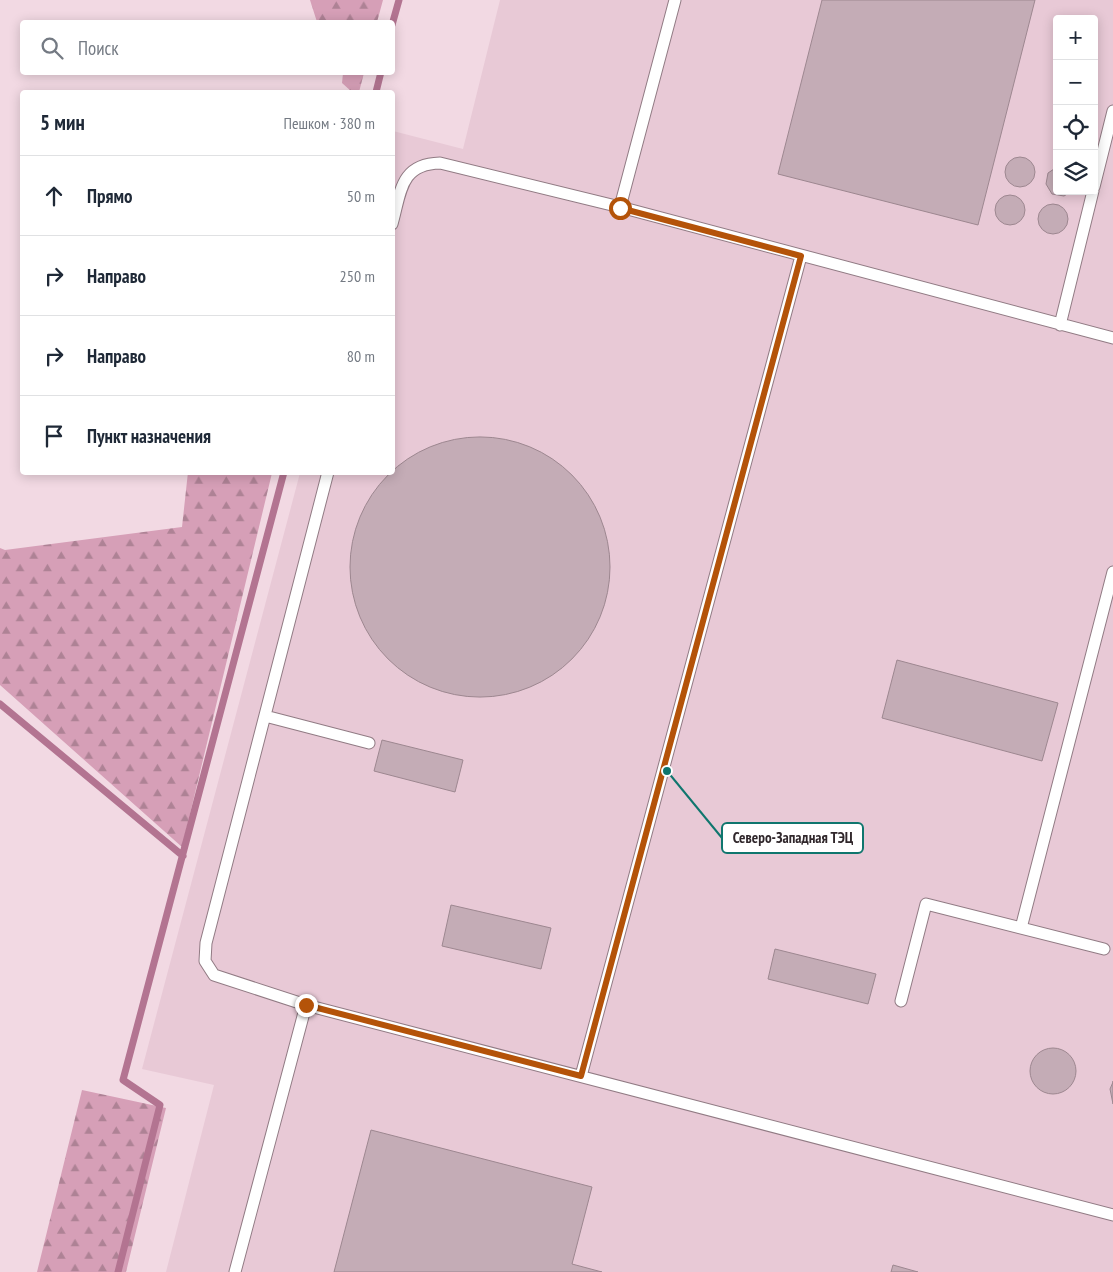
<!DOCTYPE html>
<html lang="ru">
<meta charset="utf-8">
<style>
body{margin:0;font-family:"PT Sans Narrow",sans-serif;background:#f6f6f7;color:#1f2937}
.controls{position:absolute;right:15px;top:15px;display:grid;overflow:hidden;border-radius:5px;box-shadow:0 2px 12px #0003}
.controls button{width:45px;height:45px;display:grid;place-items:center;padding:0;border:0;border-bottom:1px solid #e0e1e3;background:#fff;color:#1f2937;font:25px sans-serif}
.stop{position:absolute;width:15px;height:15px;margin:-11px;border:4px solid #b45309;border-radius:50%;background:#fff}
.stop.end{background:#b45309;border-color:#fff;box-shadow:0 1px 5px #0008}
.list{margin:0;padding:0;list-style:none}
h2{display:flex;justify-content:space-between;align-items:center;height:65px;margin:0;padding:0 20px;font-size:21px}
h2 small{font-size:16px;font-weight:400;color:#747a83}
.list li{display:grid;grid-template-columns:32px 1fr auto;gap:15px;align-items:center;box-sizing:border-box;height:80px;padding:0 20px;border-top:1px solid #e0e1e3}
.list b{display:block;font-size:19px;white-space:nowrap}
.list em{font-size:16px;font-style:normal;color:#747a83}
.icon{flex:none;width:28px;height:28px;fill:none;stroke:currentColor;stroke-width:2;stroke-linecap:round;stroke-linejoin:round}
.map{position:relative;flex:none;width:1113px;height:1272px;overflow:hidden}
.search{position:absolute;background:#fff;box-shadow:0 2px 12px #0003;left:20px;top:20px;width:375px;height:55px;display:flex;align-items:center;gap:12px;box-sizing:border-box;padding:0 18px;border-radius:5px;color:#747a83;font-size:19px}
.panel{position:absolute;background:#fff;box-shadow:0 2px 12px #0003;left:20px;top:90px;width:375px;height:385px;border-radius:5px}
.map>svg:first-child{display:block}
.built{fill:#e8c9d6;fill-rule:evenodd}
.forest{fill:url(#forest-firs)}
.lines{fill:none;stroke-linecap:round;stroke-linejoin:round}
.stream{stroke:#b37491;stroke-width:7}
.building{fill:#c4acb6;stroke:#9d8790}
.service-casing{stroke:#917b84;stroke-width:13}
.service{stroke:#fff;stroke-width:11}
.route{stroke:#b45309;stroke-width:6}
.leader{fill:none;stroke:#0f766e;stroke-width:2}
.callout-dot{fill:#0f766e;stroke:#fff;stroke-width:2}
.callout{fill:#fff;stroke:#0f766e;stroke-width:2}
.callout-label{font-size:15px;text-anchor:middle;font-weight:bold;fill:#30272b}
</style>
<div class="map">
<svg width="1113" height="1272" viewBox="0 0 1113 1272">
<defs>
<pattern id="forest-firs" width="22" height="20" patternUnits="userSpaceOnUse" patternTransform="scale(1.25)"><rect width="22" height="20" fill="#d69fb7"/><path d="M5 1l3.5 6h-7zM16 11l3.5 6h-7z" fill="#ae8295"/></pattern>
</defs>
<rect width="100%" height="100%" fill="#f2d9e3"/>
<!-- built -->
<path class="built" d="M500 0H1113V1272H166L214 1085 142 1069 300 473 392 472 393 131 463 149ZM1057 19H1094V191H1057Z"/>
<!-- forest -->
<path class="forest" d="M310 0H383L377 22H317Z
M343 73H364L359 92H352L342 83Z
M188 472 272 473 182 847 0 685V548L5 550 182 527Z
M82 1090 166 1108 126 1272H37Z"/>
<g class="lines">
<!-- stream -->
<path class="stream" d="M392 25 399 0
M376 92 381 72
M0 704 183 856
M118 1272 160 1105 123 1080 284 472"/>
</g>
<!-- building -->
<path class="building" d="M822 0H1035L978 225 778 174Z
M1005 172a15 15 0 1 1 30 0a15 15 0 1 1-30 0Z
M1057 167V191H1072L1064 196 1052 194 1046 184 1048 173Z
M995 210a15 15 0 1 1 30 0a15 15 0 1 1-30 0Z
M1038 219a15 15 0 1 1 30 0a15 15 0 1 1-30 0Z
M350 567a130 130 0 1 1 260 0a130 130 0 1 1-260 0Z
M897 660 1058 703 1042 761 882 718Z
M382 740 463 760 455 792 374 771Z
M451 905 551 928 541 969 442 946Z
M775 949 876 974 868 1004 768 979Z
M1030 1071a23 23 0 1 1 46 0a23 23 0 1 1-46 0Z
M1113 1082V1081V1104L1110 1089Z
M371 1130 592 1187 572 1264 602 1272H334Z
M893 1265 918 1272H891Z"/>
<g class="lines">
<defs>
<path id="service" d="M1094 187 1113 111
M620 207 675 0
M392 224C401 192 400 164 440 163L620 207 1113 338
M1060 325 1093 191
M328 472 206 943 205 961 214 975 306 1005 1113 1215
M265 716 369 743
M1021 928 1113 572
M901 1001 926 904 1104 949
M581 1076 801 256
M235 1272 306 1005"/>
</defs>
<!-- service casing -->
<use href="#service" class="service-casing"/>
<!-- service -->
<use href="#service" class="service"/>
</g>
<g class="lines">
<!-- route -->
<path class="route" d="M306 1005 581 1076 801 256 620 208"/>
</g>
<!-- callouts -->
<path class="leader" d="M667 771L722 838"/>
<circle class="callout-dot" cx="667" cy="771" r="5"/>
<rect class="callout" x="722" y="823" width="141" height="30" rx="5"/>
<g class="callout-label">
<text x="793" y="843">Северо-Западная ТЭЦ</text>
</g>
</svg>
<div class="controls">
<button>+</button>
<button>−</button>
<button><svg class="icon" aria-label="locate" viewBox="0 0 24 24"><circle cx="12" cy="12" r="6"/><path d="M12 2v4M12 18v4M2 12h4M18 12h4"/></svg></button>
<button><svg class="icon" aria-label="layers" viewBox="0 0 24 24"><path d="M12 4l9 5-9 5-9-5zM3 14l9 5 9-5"/></svg></button>
</div>
<div class="stop" style="left:620px;top:208px"></div>
<div class="stop end" style="left:306px;top:1005px"></div>
<div class="search"><svg class="icon" aria-label="search" viewBox="0 0 24 24"><circle cx="10" cy="10" r="6"/><path d="M15 15l6 6"/></svg>Поиск</div>
<section class="panel">
<h2>5 мин<small>Пешком · 380 m</small></h2>
<ul class="list">
<li><svg class="icon" aria-label="ahead" viewBox="0 0 24 24"><path d="M12 20V5M6 11l6-6 6 6"/></svg><div><b>Прямо</b></div><em>50 m</em></li>
<li><svg class="icon" aria-label="right" viewBox="0 0 24 24"><path d="M7 20v-9h11M14 6l5 5-5 5"/></svg><div><b>Направо</b></div><em>250 m</em></li>
<li><svg class="icon" aria-label="right" viewBox="0 0 24 24"><path d="M7 20v-9h11M14 6l5 5-5 5"/></svg><div><b>Направо</b></div><em>80 m</em></li>
<li><svg class="icon" aria-label="arrive" viewBox="0 0 24 24"><path d="M6 21V4h12l-3 4 3 4H6"/></svg><div><b>Пункт назначения</b></div></li>
</ul>
</section>
</div>
